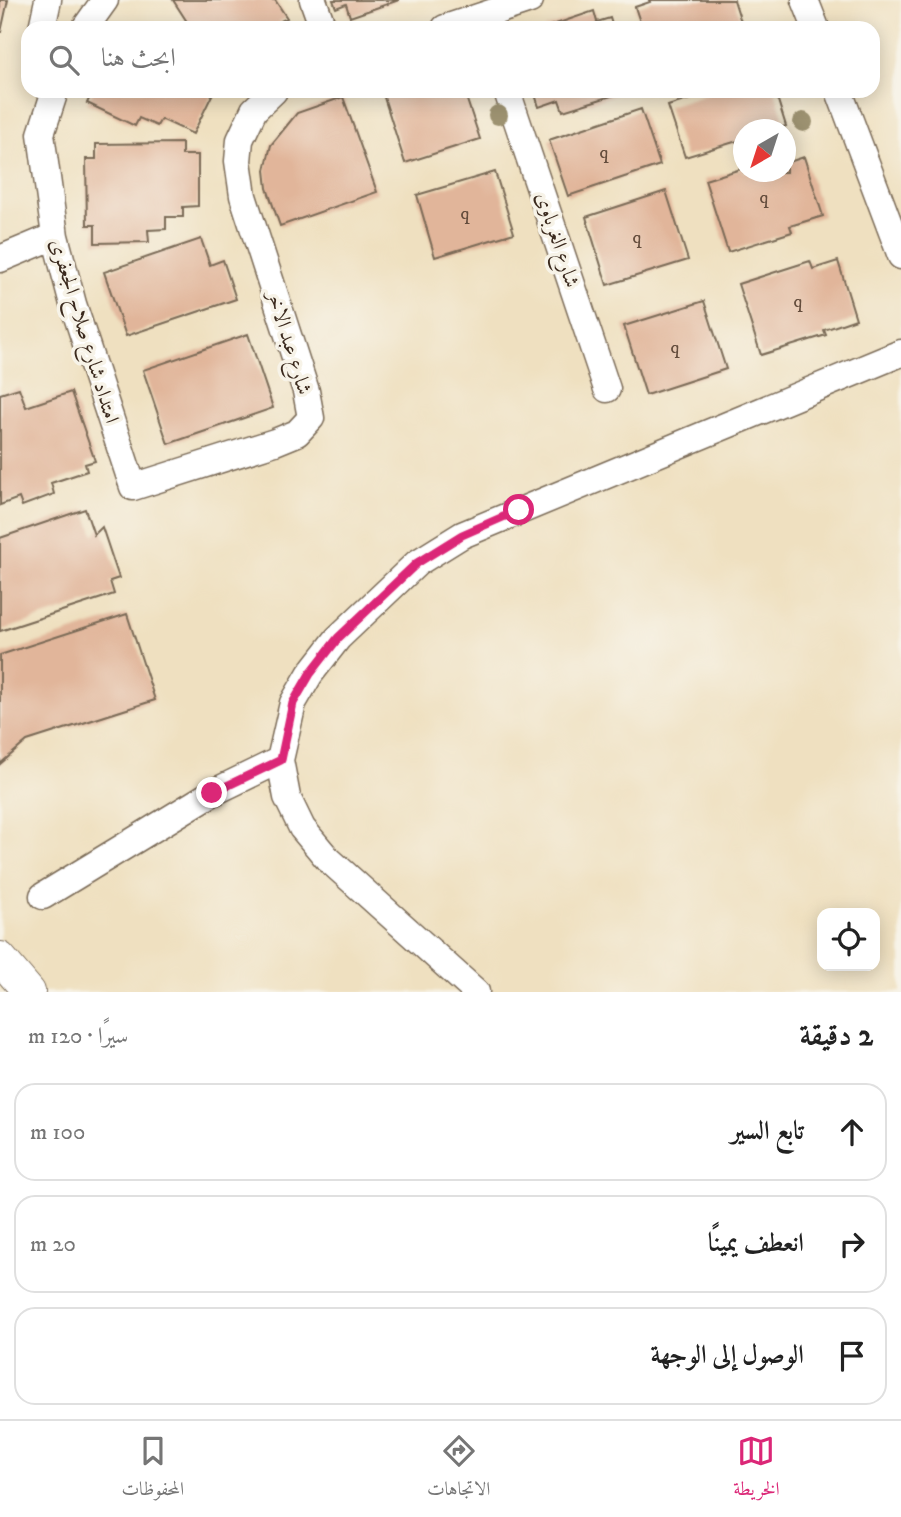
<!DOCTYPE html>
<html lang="ar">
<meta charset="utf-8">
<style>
body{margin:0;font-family:"IM FELL DW Pica",Amiri,serif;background:#f6f6f6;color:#222;direction:rtl}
.controls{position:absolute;right:21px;bottom:21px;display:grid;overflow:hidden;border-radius:14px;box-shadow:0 4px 18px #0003}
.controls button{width:63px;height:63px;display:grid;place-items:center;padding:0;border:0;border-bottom:2px solid #e0e0e0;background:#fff;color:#222;font:35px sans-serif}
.compass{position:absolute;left:733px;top:119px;width:63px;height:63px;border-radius:50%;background:#fff;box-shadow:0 4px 18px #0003;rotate:219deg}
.stop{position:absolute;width:21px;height:21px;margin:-16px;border:5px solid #db2777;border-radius:50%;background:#fff}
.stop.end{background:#db2777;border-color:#fff;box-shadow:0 2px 7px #0008}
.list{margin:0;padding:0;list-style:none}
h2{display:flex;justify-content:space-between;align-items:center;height:91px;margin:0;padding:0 28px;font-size:30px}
h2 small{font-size:23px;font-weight:400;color:#767676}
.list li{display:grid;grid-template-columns:46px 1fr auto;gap:21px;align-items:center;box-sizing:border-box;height:98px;margin:0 14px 14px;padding:0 14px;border:2px solid #e0e0e0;border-radius:21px}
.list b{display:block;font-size:26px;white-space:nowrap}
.list em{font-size:23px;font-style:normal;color:#767676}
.icon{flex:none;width:38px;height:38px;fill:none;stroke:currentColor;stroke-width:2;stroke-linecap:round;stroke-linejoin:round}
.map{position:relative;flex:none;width:901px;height:992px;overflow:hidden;direction:ltr}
.search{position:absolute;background:#fff;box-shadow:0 4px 18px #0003;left:21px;right:21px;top:21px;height:77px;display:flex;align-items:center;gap:18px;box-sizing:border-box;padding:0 24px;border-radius:21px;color:#767676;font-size:26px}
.sheet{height:427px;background:#fff}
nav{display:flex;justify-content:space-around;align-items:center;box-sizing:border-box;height:98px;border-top:2px solid #e0e0e0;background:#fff;font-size:19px;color:#767676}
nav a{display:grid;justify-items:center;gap:4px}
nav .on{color:#db2777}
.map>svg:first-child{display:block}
.building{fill:#e1b59a}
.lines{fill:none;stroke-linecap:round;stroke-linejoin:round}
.minor-casing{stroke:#7a6a57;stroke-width:29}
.major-casing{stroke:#7a6a57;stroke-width:34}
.minor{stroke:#fff;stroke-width:26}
.major{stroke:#fff;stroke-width:32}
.tree{fill:#9d9271}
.route{stroke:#db2777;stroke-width:9}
.labels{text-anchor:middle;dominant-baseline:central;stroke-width:7;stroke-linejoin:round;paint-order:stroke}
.number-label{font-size:18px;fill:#644d3d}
.street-label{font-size:21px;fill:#3b2a1e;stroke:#f7f3e8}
</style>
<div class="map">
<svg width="901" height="992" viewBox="0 0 901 992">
<rect width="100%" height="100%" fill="#f7f3e8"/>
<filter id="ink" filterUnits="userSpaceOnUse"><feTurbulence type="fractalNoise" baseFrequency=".0143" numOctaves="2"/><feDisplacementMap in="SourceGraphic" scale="14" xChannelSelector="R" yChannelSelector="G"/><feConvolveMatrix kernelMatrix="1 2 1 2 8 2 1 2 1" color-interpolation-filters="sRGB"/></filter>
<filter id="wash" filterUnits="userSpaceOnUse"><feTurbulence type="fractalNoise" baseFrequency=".00686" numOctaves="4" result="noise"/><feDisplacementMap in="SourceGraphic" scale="28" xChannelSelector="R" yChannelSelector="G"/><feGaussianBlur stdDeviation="1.57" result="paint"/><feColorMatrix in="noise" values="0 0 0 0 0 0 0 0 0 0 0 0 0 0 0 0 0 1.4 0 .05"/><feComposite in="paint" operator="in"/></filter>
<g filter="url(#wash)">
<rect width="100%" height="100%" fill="#efe0c0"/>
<g id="blocks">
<!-- building -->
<path class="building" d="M0 0H8L1 32H0Z
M173 0H275L287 18 279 22 283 28H201L198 24 191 28Z
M333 0H399L350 17 346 4 336 8Z
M649 0H734L743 28H642L635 7 650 2Z
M594 11 597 22 610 18 613 28H544Z
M93 91H214L193 134 161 119 157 126 139 118 135 126 87 103Z
M382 91H464L480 139 405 163Z
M534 91H624V92L563 111 559 100 539 107Z
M716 91H775L786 126 773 130H744V139L685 157 668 106Z
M343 97 377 192 280 226 267 188 265 170 271 145 297 113Z
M641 109 660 165 568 196 549 140Z
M182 143V155H198V206L183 207V217H166V229L148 230 149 242 95 243V225H87L86 159H96V144Z
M804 157 823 216 790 226 792 232 728 252 705 180 744 168V172H786V163Z
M495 172 514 233 435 257 417 195Z
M666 191 688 260 607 285 586 217Z
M201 239 210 265 223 260 236 299 126 336 104 272Z
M810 261 813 269 838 261 856 319 824 330 826 335 761 355 738 284Z
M704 301 726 369 646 395 624 326Z
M248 334 273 408 168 444 143 370Z
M19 388 26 407 71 392 95 461 85 464 87 471 51 483 54 494 22 506 19 498 0 505V394Z
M85 509 94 535 102 527 119 578 110 581 114 594 0 631V538Z
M127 614 155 700 27 741 0 764V655Z"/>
</g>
</g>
<g filter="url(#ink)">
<use href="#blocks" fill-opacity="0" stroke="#7a6a57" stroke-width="2"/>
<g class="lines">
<defs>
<path id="minor" d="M313 0 323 28
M805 0 816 28
M42 28 48 0
M85 28 105 0
M445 28 530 0
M55 91 41 134 55 236 73 304 133 487 275 442 297 433 311 418 306 391 243 196 238 161 240 140 254 110 274 91
M507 91 607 389
M839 91 901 256
M0 259 55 236
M43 896 212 793 280 760
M476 992 327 858 302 828 287 797 280 760 293 703 310 674 338 638 417 563 462 535 901 353"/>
<path id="major" d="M0 958 29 992"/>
</defs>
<!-- minor casing -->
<use href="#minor" class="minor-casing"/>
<!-- major casing -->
<use href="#major" class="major-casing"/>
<!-- minor -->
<use href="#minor" class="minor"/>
<!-- major -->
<use href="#major" class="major"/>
</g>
<!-- trees -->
<g class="tree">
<circle cx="498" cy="115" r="10"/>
<circle cx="803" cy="122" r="10"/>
</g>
</g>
<g class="lines" filter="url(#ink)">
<!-- route -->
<path class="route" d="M212 793 281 760 293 703 310 674 338 638 417 563 462 535 519 510"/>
</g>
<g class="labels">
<!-- number labels -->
<g class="number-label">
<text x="604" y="153">q</text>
<text x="764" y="198">q</text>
<text x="465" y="214">q</text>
<text x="637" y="238">q</text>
<text x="798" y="302">q</text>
<text x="675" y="348">q</text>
</g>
<!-- street labels -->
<g class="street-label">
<text transform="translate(557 240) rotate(72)">شارع الغرباوى</text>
<text transform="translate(84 331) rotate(73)">امتداد شارع صلاح الجعفرى</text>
<text transform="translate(289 343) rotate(73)">شارع عبد الاخر</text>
</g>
</g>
</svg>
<div class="controls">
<button><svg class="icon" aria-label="locate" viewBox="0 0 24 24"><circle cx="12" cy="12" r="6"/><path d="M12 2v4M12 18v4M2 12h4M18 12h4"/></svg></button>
</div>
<svg class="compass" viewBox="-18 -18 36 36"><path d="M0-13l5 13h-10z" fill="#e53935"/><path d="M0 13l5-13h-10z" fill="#767676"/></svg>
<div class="stop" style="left:519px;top:510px"></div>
<div class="stop end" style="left:212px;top:793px"></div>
<div class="search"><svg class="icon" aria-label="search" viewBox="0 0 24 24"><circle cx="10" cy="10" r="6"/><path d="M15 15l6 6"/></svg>ابحث هنا</div>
</div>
<section class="sheet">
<h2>2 دقيقة<small>سيرًا · 120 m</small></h2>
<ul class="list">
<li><svg class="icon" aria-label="ahead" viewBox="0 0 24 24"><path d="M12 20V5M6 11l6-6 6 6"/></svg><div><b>تابع السير</b></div><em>100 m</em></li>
<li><svg class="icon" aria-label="right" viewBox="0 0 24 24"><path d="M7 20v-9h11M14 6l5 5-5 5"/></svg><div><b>انعطف يمينًا</b></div><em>20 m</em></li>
<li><svg class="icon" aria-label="arrive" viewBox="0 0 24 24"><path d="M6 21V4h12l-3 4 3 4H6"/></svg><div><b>الوصول إلى الوجهة</b></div></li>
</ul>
</section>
<nav>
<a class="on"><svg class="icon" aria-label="map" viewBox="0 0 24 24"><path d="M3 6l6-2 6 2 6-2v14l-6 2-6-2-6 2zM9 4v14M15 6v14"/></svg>الخريطة</a>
<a><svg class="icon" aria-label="directions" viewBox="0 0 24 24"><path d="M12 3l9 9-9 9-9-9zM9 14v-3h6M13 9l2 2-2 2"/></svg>الاتجاهات</a>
<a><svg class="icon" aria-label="saved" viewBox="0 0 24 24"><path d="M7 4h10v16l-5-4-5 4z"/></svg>المحفوظات</a>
</nav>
